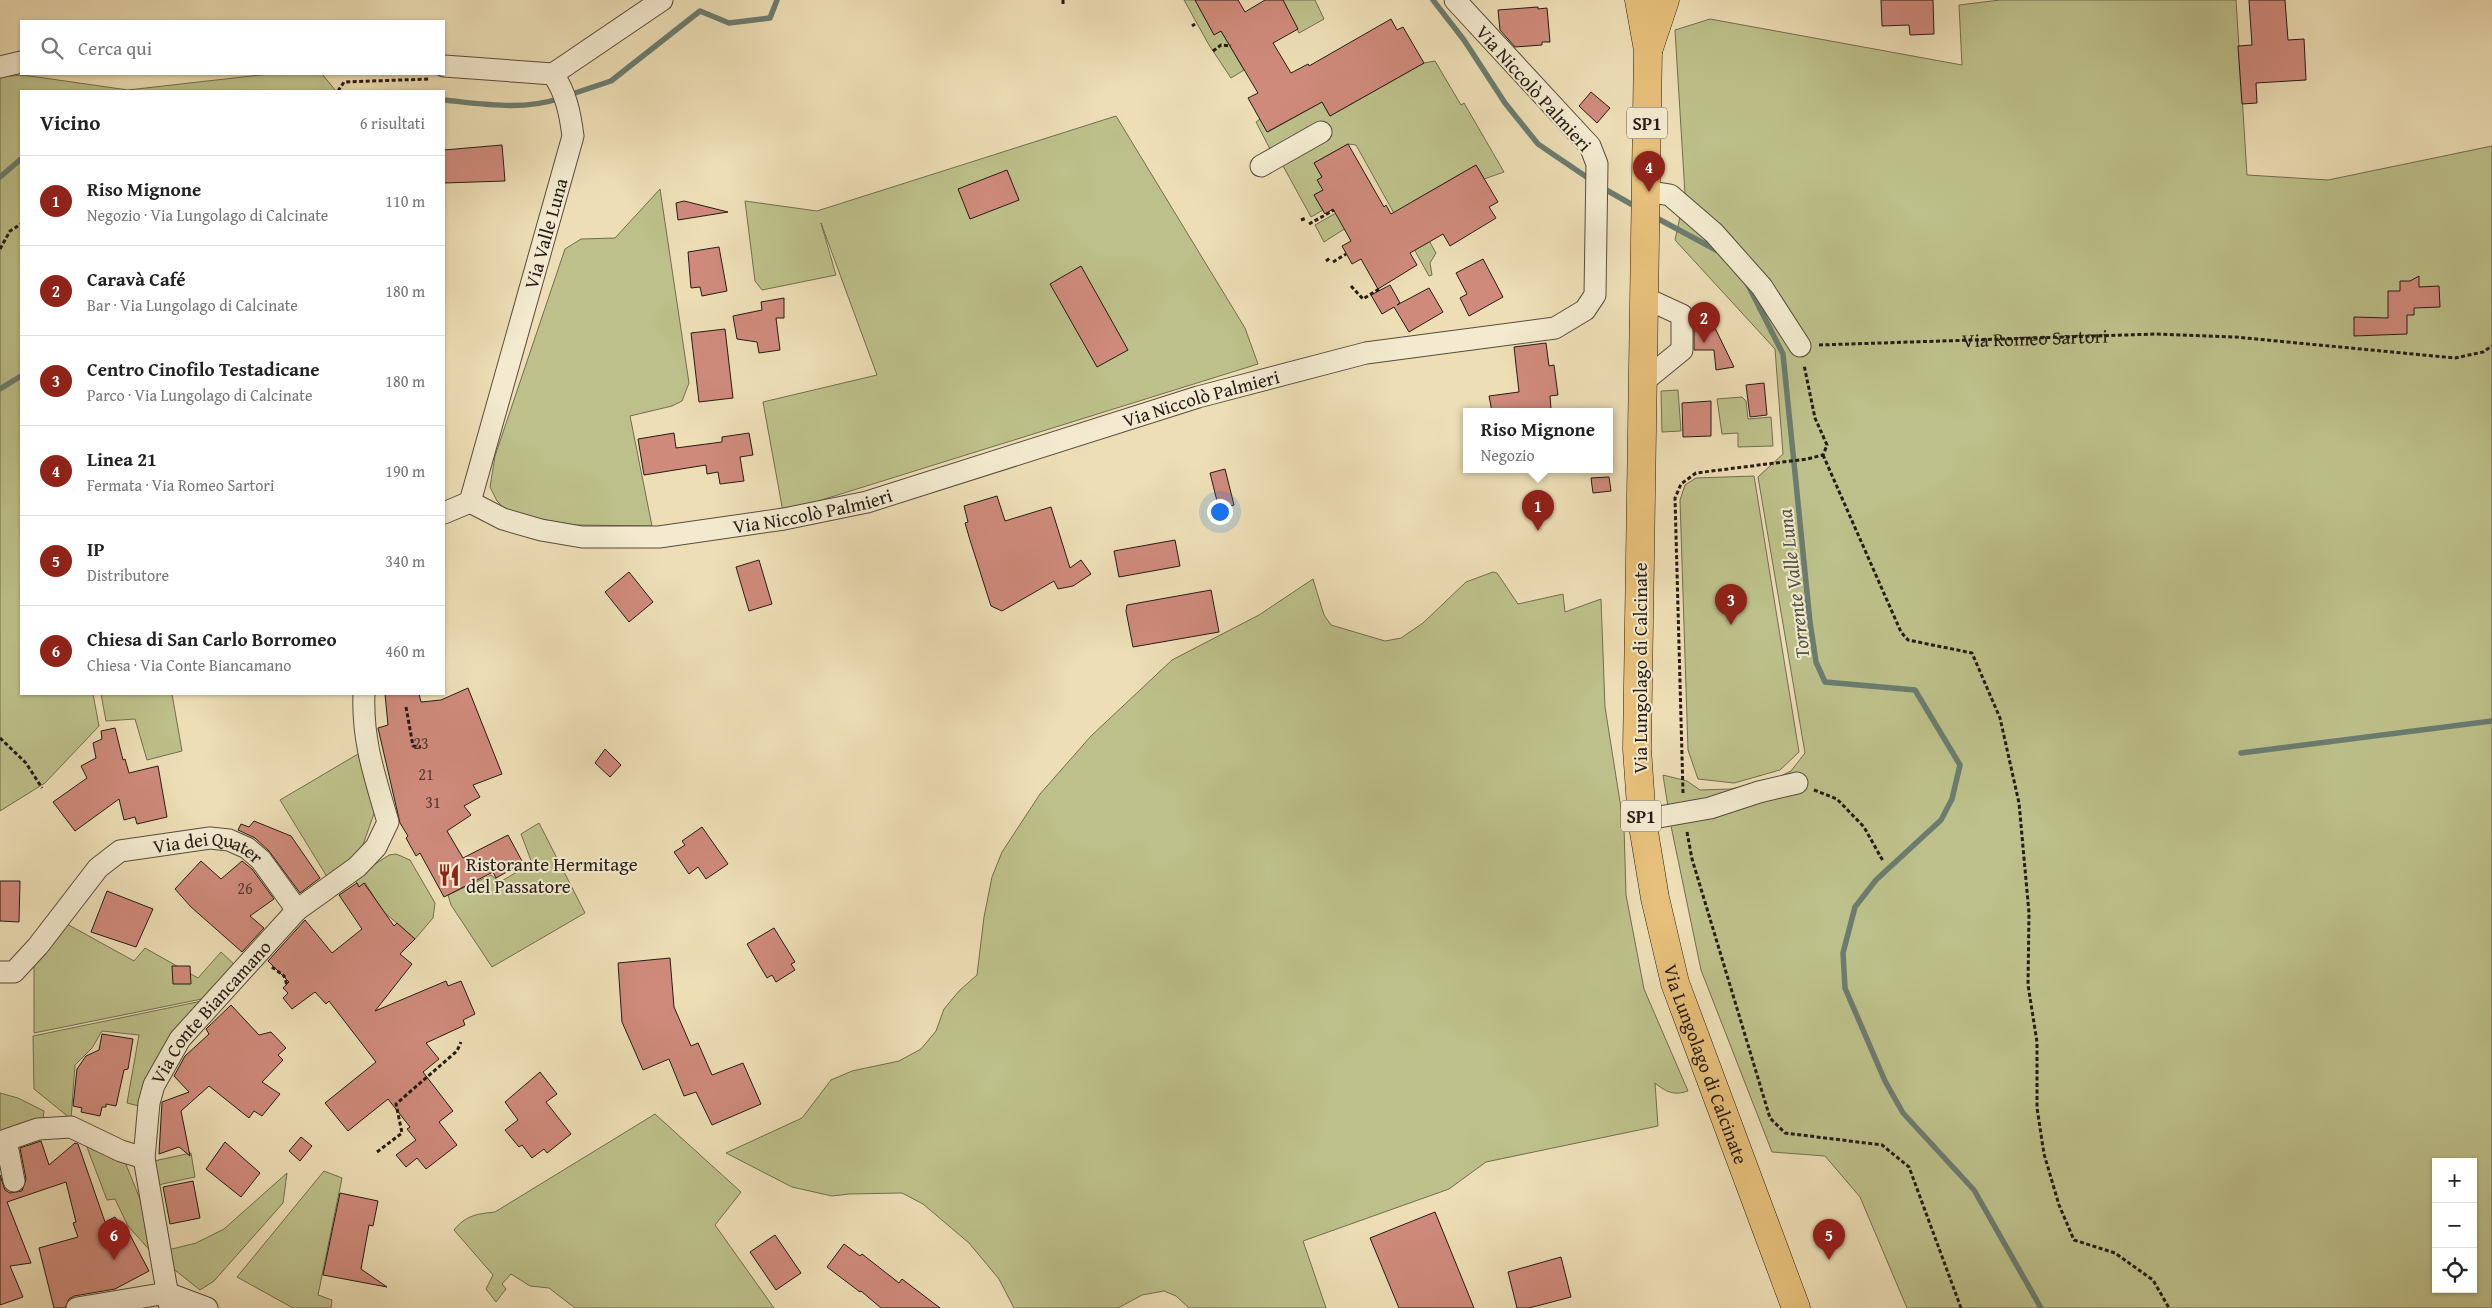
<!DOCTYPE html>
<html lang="it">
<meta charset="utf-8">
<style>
body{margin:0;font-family:"Gentium Book Plus",serif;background:#f2f2f2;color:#222}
.controls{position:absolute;right:15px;bottom:15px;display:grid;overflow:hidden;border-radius:0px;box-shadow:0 1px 4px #0004}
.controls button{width:45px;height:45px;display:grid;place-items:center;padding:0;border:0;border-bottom:1px solid #e0e0e0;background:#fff;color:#222;font:25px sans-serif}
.you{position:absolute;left:1219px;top:511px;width:18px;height:18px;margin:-12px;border:4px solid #fff;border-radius:50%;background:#1a73e8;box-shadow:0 0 0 8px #1a73e833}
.badge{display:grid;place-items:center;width:32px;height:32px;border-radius:50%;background:#8f2418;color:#fff;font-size:16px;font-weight:700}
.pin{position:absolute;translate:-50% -41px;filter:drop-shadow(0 1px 2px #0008)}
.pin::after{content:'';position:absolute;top:26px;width:18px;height:15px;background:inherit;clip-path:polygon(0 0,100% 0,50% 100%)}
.popup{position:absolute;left:1463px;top:408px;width:150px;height:65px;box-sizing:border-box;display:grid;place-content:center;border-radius:0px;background:#fff;filter:drop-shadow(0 1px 4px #0005);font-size:16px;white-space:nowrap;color:#767676}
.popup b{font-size:19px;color:#222}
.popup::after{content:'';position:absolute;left:50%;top:100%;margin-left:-10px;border:10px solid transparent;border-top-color:#fff}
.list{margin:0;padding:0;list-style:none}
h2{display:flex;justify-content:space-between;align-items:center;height:65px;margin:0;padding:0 20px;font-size:21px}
h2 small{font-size:16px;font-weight:400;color:#767676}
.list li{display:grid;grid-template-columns:32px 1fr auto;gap:15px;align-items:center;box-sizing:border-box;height:90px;padding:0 20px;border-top:1px solid #e0e0e0}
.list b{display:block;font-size:19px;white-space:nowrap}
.list p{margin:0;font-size:16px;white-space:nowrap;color:#767676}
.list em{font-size:16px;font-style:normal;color:#767676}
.icon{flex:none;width:28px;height:28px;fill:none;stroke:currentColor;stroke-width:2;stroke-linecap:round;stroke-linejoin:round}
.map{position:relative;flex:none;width:2492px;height:1308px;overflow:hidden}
.search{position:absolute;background:#fff;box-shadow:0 1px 4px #0004;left:20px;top:20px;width:425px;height:55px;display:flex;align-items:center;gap:12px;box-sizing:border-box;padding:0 18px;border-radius:0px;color:#767676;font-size:19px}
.panel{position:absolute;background:#fff;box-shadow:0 1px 4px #0004;left:20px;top:90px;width:425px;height:605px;border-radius:0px}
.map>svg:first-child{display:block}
.green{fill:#bdc08a;stroke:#716e4f;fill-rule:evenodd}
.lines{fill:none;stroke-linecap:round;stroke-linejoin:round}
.stream{stroke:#6b7c6f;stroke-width:5.5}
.building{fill:#cf8a7b;stroke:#251c14}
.minor-casing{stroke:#574c3c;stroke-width:23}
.major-casing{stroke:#251c14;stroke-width:29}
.path{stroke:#251c14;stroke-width:3;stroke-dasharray:4 2.5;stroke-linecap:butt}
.minor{stroke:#f3eacf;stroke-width:21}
.major{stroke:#e6bf7a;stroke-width:28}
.labels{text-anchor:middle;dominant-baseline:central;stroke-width:4;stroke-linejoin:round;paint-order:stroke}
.number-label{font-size:16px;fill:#50382e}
.shield{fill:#f3eacf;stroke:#635a4c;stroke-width:1}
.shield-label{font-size:18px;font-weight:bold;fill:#251c14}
.street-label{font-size:19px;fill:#251c14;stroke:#f3eacf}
.poi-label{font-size:19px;fill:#251c14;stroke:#f3eacf;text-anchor:start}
.water-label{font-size:20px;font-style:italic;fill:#4e5449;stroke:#f3eacf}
</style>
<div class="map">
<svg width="2492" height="1308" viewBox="0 0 2492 1308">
<rect width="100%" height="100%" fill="#eddeb5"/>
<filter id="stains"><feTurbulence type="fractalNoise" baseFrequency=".004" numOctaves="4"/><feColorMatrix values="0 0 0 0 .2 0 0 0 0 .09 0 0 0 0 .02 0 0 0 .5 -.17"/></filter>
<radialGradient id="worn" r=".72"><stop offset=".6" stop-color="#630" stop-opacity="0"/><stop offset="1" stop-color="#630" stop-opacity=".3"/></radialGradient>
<!-- green -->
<path class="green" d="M1184 0H1195L1214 34 1221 31 1244 70 1231 78 1209 45Z
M1283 0H1315L1324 19 1299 33Z
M2000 0H2236L2247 175 2328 180 2492 146V1308H1907L1860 1197 1825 1156 1772 1152 1701 970 1671 826 1663 775 1687 781 1700 790 1731 789 1775 779 1791 771 1805 753 1758 477 1783 454 1775 349 1675 240 1685 194 1675 30 1710 19 1962 65 1959 5ZM2436 1162H2473V1289H2436Z
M1435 61 1461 105 1464 103 1504 172 1484 179 1476 165 1412 202 1410 207 1436 253 1430 263 1432 275 1429 276 1356 145 1348 144 1314 163 1322 177 1323 190 1314 195 1323 210 1311 217 1282 164 1330 137 1321 121 1270 149 1256 122 1260 119 1268 132 1322 102 1330 116 1424 63Z
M269 74H322L336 91H21V694H93L99 726 45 783 0 811V77L23 75 128 90Z
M1116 116 1245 328 1258 364 783 512 763 402 877 375 821 223 836 275 762 290 755 281 745 201 817 211Z
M660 189 689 383 682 401 672 406 630 416 652 526 575 525 510 514 497 501 490 487 495 456 565 249 581 239 615 238Z
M1336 213 1349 226 1324 242 1315 225Z
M1678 390 1681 431 1662 432 1661 391Z
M1742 397 1746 401 1748 419 1771 417 1773 446 1738 447V433L1722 434 1717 399Z
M1754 476 1799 752 1780 770 1734 783 1698 779 1688 750 1680 500 1685 485 1696 478Z
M1493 572 1497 573 1518 604 1563 594 1565 612 1601 599 1605 707 1624 827 1626 895 1644 989 1688 1091C1674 1096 1666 1092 1655 1083L1658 1126 1486 1162 1449 1189 1303 1241 1326 1308H1189L1176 1296 1164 1291 1142 1295 1118 1308H1014L999 1279 969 1243 923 1204 902 1193 849 1194 832 1196 792 1187 726 1153 802 1118 831 1080 852 1071 899 1061 921 1049 936 1031 944 1009 959 991 977 975 984 917 992 877 1002 852 1040 794 1091 736 1172 660 1259 615 1313 579 1324 615 1331 625 1385 641 1401 638 1423 623 1466 582Z
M101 694H172L182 751 147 760 135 719 106 721Z
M358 754 377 805 359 856 329 880 280 800Z
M539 823 585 913 492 967 451 905 448 895 491 875 500 882 532 863 521 834Z
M396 854 410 860 435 903 433 918 415 939 384 912 365 883 359 887 354 878 389 855Z
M67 924 134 961 145 948 198 978 221 952 235 965 202 999 34 1033V962Z
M202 1001 143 1107 127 1103 139 1035 102 1031 92 1048 75 1065 71 1119 34 1089 33 1036Z
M0 1093 18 1098 44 1111 42 1125 0 1134Z
M655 1114 741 1192 715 1225 774 1308H575L549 1288 530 1286 511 1274 502 1284 506 1289 496 1302 486 1289 493 1275 454 1230C466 1215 477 1214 495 1212Z
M85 1142 125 1162 140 1199 154 1255 128 1226 115 1199 107 1200Z
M191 1153 195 1177 158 1185 154 1161Z
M324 1171 342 1178 318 1295 332 1300 331 1308H293L237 1277Z
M287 1173 283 1203 214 1281 200 1290 171 1267 168 1250 196 1243 224 1229Z"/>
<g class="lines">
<!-- stream -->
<path class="stream" d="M1433 0 1464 40 1505 103 1538 144 1591 180
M569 95 611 81 700 11 729 23 770 18 777 0
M444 100C483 104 523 111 561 98
M0 177 21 159
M1601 187 1638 208
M1653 216 1718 251
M1747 283 1783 354 1810 622 1816 662 1825 682 1915 690 1960 765 1952 799 1941 820 1876 880 1855 907 1843 953 1845 988 1885 1081 1903 1113 1974 1190 2041 1308
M0 389 21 376
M2241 753 2492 721"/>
</g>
<!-- building -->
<path class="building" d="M1195 0H1238L1245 12 1265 0H1283L1298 29 1273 43 1291 73 1308 64 1309 66 1391 19 1397 30 1403 27 1424 63 1330 116 1322 102 1267 132 1248 98 1258 93 1221 31 1214 35Z
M1881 0H1933L1934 34 1910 35 1909 25 1882 26Z
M2249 0H2285L2288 40 2304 39 2306 80 2256 83 2257 103 2242 104 2238 46 2252 45Z
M1538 7V9L1547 8 1550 42H1542V45L1515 47 1500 30 1498 10Z
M1591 92 1610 108 1597 123 1579 106Z
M1348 144 1384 207 1386 205 1391 214 1476 165 1498 202 1489 207 1496 218 1450 246 1443 234 1410 253 1417 265 1378 289 1361 259 1352 264 1342 246 1351 241 1333 209 1325 214 1314 195 1323 190 1317 180 1322 177 1314 163Z
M502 145 505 181 444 183V150Z
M1007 170 1019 200 970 219 958 189Z
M684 201 728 212 678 220 676 203Z
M719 247 727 291 702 296 700 287 691 288 688 252Z
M1483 259 1503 297 1469 316 1460 298 1467 294 1456 273Z
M1081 266 1128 350 1097 367 1050 284Z
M2419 276V287L2439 286 2440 307 2414 308V315H2407V334L2354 336V317L2388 318V291H2400V281H2410Z
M1390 285 1400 303 1397 305 1429 288 1443 312 1409 332 1394 307 1382 314 1371 295Z
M784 298V318H776L780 350 759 353 757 342 737 339 733 316 762 310 761 302Z
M1713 326 1715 328 1734 367 1716 370 1714 350H1694V328H1713Z
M725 329 733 398 699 402 691 333Z
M1546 343 1549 366 1554 365 1558 395 1550 396 1551 409 1524 412H1492L1489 396 1519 392 1514 347Z
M1764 383 1767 415 1750 417 1746 385Z
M1711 401V436L1683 437 1682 403Z
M674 433 676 448 722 442V437L749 433 753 455 740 457 744 481 720 484 718 472 707 474 706 465 644 475 638 439Z
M1225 469 1234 505 1219 509 1210 473Z
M1609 477 1611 491 1593 493 1591 478Z
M997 496 1005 521 1051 507 1070 568 1081 560 1091 574 1073 586 1058 589 1054 581 1002 611 991 606 970 540 965 523 968 522 964 506Z
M1175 540 1180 566 1119 577 1114 551Z
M759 560 772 604 749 611 736 567Z
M629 572 653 602 629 622 605 592Z
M1211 590 1219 632 1133 647 1126 611 1127 605Z
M468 688 502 774 473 785 480 797 464 806 471 815 447 831 463 858 508 835 523 863 496 878 493 872 444 897 420 853 416 856 406 838 408 836 400 823 378 728 388 725 385 694H419L421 702 441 700Z
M115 728 123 760 125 759 129 773 158 766 167 817 137 824 135 817 124 820 119 799 75 831 53 802 87 778 81 766 96 758 93 743 102 739 101 731Z
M605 749 621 765 610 777 595 763Z
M254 821 291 836 320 878 300 893 269 851 255 838 238 830 241 824 249 827Z
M702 827 728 864 706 879 698 867 689 874 674 852 685 845 682 841Z
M201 861 221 879 242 861 252 869 274 899 250 916 264 928 242 952 191 907 175 889Z
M0 881H20L19 922 0 921Z
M357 883 359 887 364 883 394 926 397 923 415 939 400 954 412 964 375 1011 446 981 448 986 461 981 475 1014 463 1020 465 1025 426 1043 439 1059 423 1072 453 1111 439 1122 457 1145 426 1169 417 1158 406 1167 396 1155 416 1140 407 1129 410 1127 388 1099 348 1131 325 1103 376 1062 329 1001 326 1004 315 992 292 1009 283 998 288 993 283 988 289 982 268 961 305 920 332 953 362 929 339 895Z
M107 891 153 909 136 947 91 932Z
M774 928 795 962 791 964 795 970 776 982 772 975 767 978 747 944Z
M670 958 674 1007 691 1046 698 1043 712 1075 743 1063 761 1104 712 1125 696 1092 684 1096 669 1059 643 1070 622 1022 618 963Z
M172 966H190L191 984H173Z
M231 1005 259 1035 271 1032 286 1048 278 1055 283 1060 262 1082 280 1094 262 1116 254 1111 249 1118 209 1086 181 1111 190 1156 179 1147 159 1154 162 1102 189 1092 174 1076 185 1056 209 1034 206 1029Z
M102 1034 133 1039 128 1069 124 1070 116 1106 106 1104V1107H102L100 1116 81 1112 82 1108 73 1106 77 1069 86 1056 99 1050Z
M540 1072 557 1094 546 1102 571 1134 547 1153 544 1149 532 1158 522 1145 519 1147 505 1130 518 1120 505 1102Z
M301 1137 312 1146 300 1161 289 1151Z
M41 1141 49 1165 75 1143 78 1144 105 1222 115 1217 126 1234 129 1233 149 1271 115 1289 74 1296 69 1299 65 1308H54L39 1248 78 1237 73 1223 76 1222 66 1182 7 1202 31 1263 10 1266 23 1297 0 1305V1175L5 1190 10 1193 22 1191 26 1179 20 1148Z
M225 1142 260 1173 241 1197 206 1169Z
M193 1181 200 1218 170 1224 163 1187Z
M340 1193 378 1201 373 1226 369 1225 361 1269 387 1287 323 1275Z
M1435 1212 1474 1308H1399L1370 1238Z
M775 1235 801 1273 776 1290 750 1252Z
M844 1244 860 1256 862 1254 899 1283 902 1279 940 1308H881L861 1291 860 1292 827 1267Z
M1561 1257 1571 1297 1529 1308H1517L1508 1272Z"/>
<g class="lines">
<defs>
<g id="minor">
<path d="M444 66 553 74"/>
<path d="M0 67 21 62"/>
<path d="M553 74 662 0"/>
<path d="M1261 166 1321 132"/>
<path d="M1645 191 1670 195 1714 233 1762 287 1800 346"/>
<path d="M1644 381 1682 350V315L1645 298"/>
<path id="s2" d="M470 502 503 519 541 530 582 537H659L784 519 867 502 1198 397 1366 353 1555 328 1585 310 1595 295 1597 164 1590 146 1455 0"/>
<path id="s3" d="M470 502 573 136C570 113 566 93 553 74"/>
<path d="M444 513 470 502"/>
<path d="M1642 820 1710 808 1759 792 1797 783"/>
<path id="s4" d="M0 972H14L38 946 98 868 120 851 210 838 229 840 247 848 261 860 297 910"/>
<path d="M14 1181 6 1140 38 1129 71 1127 121 1151 144 1158"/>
<path d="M167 1293 207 1308"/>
<path d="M77 1308 167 1293"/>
<path id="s5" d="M170 1308 144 1158 149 1103 154 1085 180 1039 297 910 357 867 376 847 388 822C375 777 362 741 364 694"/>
</g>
<g id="major">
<path id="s6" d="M1639 0 1648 50 1637 749 1642 820 1655 898 1675 983 1796 1308"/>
<path d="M1649 48 1665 0"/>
</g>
</defs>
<!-- minor casing -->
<use href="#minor" class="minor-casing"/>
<!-- major casing -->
<use href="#major" class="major-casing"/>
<!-- path -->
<g class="path">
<path d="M1063 0V5"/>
<path d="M1192 26 1195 24"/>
<path d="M1213 51 1221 45 1231 46"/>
<path d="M338 91 344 82 429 79"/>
<path d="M1301 220 1306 218"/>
<path d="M1309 224 1334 210"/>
<path d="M0 249 10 231 21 224"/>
<path d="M1326 261 1330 258"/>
<path d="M1333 262 1346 254"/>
<path d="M1351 286 1363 299 1379 289"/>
<path id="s1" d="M1819 345 2156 334 2235 337 2455 358 2483 352 2492 346"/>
<path d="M1823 455 1901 632 1908 640 1972 653 2000 718 2019 803 2029 913 2028 985 2037 1042V1108L2044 1154 2059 1205 2074 1240 2115 1253 2153 1280 2169 1308"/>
<path d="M406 707 413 746 421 747"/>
<path d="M0 738 26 763 42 788"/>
<path d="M1814 790 1837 799 1864 827 1883 861"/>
<path d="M1683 793 1675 498 1681 484 1696 473 1807 459 1823 455 1827 445 1815 418 1804 365"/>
<path d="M1687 832 1692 859 1770 1118 1785 1133 1882 1145 1909 1167 1961 1308"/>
<path d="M272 967 284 976 287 985"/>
<path d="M377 1152 402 1133 396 1104 457 1051 461 1042"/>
</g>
<!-- minor -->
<use href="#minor" class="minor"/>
<!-- major -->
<use href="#major" class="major"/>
</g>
<!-- icons -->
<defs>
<symbol id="restaurant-bare" viewBox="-9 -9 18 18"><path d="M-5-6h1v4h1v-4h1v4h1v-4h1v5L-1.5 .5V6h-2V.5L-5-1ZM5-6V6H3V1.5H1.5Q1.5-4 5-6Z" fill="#8f2418" stroke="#f3eacf" stroke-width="2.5" paint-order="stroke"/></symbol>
</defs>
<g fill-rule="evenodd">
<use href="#restaurant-bare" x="433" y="859" width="32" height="32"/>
</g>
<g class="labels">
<!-- number labels -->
<g class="number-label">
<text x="421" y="743">23</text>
<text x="426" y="774">21</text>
<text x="433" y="802">31</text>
<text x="245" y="888">26</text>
</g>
<!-- shield labels -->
<g class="shield">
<rect x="1627" y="107.5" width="40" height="31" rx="4"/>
<rect x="1621" y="800.5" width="40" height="31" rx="4"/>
</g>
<g class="shield-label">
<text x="1647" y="123">SP1</text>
<text x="1641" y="816">SP1</text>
</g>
<!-- street labels -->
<g class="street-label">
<text transform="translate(1534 88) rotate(48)">Via Niccolò Palmieri</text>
<text stroke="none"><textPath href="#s3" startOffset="279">Via Valle Luna</textPath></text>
<text stroke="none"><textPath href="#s1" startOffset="216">Via Romeo Sartori</textPath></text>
<text stroke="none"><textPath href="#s2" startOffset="756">Via Niccolò Palmieri</textPath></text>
<text stroke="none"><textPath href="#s2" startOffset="351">Via Niccolò Palmieri</textPath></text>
<text transform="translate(1640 668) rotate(-90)">Via Lungolago di Calcinate</text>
<text stroke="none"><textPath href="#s4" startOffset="266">Via dei Quater</textPath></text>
<text stroke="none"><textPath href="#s5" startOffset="319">Via Conte Biancamano</textPath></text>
<text stroke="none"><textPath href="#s6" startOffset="1074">Via Lungolago di Calcinate</textPath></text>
</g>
<!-- poi labels -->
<g class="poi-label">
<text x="466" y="864">Ristorante Hermitage<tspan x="466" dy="22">del Passatore</tspan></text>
</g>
<!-- water labels -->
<g class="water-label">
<text transform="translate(1793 584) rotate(-97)">Torrente Valle Luna</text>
</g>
</g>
<rect width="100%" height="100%" filter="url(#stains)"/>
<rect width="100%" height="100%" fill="url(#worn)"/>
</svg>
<div class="controls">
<button>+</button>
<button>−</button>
<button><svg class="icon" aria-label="locate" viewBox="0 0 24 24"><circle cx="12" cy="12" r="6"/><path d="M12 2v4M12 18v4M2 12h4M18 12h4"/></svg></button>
</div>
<div class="you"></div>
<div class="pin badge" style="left:1538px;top:531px">1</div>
<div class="popup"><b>Riso Mignone</b>Negozio</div>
<div class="pin badge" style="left:1704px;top:343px">2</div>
<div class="pin badge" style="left:1731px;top:625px">3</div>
<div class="pin badge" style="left:1649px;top:192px">4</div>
<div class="pin badge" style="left:1829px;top:1260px">5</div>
<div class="pin badge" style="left:114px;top:1260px">6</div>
<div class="search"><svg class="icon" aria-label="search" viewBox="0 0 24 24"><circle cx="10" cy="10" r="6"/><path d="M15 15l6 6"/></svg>Cerca qui</div>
<section class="panel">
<h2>Vicino<small>6 risultati</small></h2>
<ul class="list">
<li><span class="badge">1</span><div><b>Riso Mignone</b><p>Negozio · Via Lungolago di Calcinate</p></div><em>110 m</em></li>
<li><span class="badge">2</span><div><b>Caravà Café</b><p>Bar · Via Lungolago di Calcinate</p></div><em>180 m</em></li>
<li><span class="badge">3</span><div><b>Centro Cinofilo Testadicane</b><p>Parco · Via Lungolago di Calcinate</p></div><em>180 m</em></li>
<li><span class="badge">4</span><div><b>Linea 21</b><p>Fermata · Via Romeo Sartori</p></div><em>190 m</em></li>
<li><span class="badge">5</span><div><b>IP</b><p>Distributore</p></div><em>340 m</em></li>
<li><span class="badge">6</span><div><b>Chiesa di San Carlo Borromeo</b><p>Chiesa · Via Conte Biancamano</p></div><em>460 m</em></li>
</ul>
</section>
</div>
